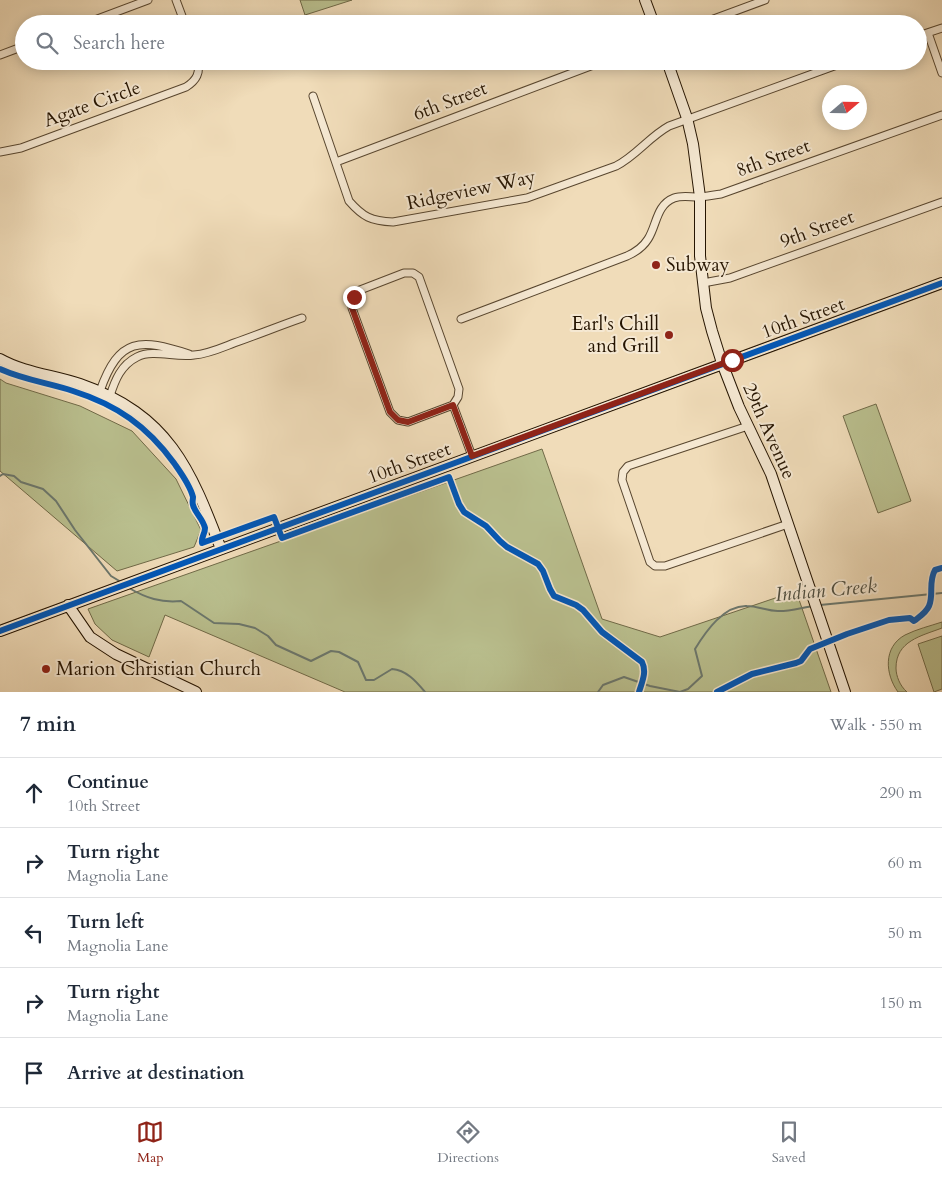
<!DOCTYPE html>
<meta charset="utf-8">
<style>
body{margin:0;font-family:Cardo,serif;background:#f2f2f3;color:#1f2937}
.compass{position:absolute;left:822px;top:85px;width:45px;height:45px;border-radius:50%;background:#fff;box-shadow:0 2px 12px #0003;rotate:70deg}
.stop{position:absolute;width:15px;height:15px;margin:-11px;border:4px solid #8f2418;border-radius:50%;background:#fff}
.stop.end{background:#8f2418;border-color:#fff;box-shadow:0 1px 5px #0008}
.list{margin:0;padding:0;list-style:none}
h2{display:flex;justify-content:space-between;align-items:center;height:65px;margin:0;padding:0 20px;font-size:21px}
h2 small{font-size:16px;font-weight:400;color:#747a83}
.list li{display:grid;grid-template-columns:32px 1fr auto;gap:15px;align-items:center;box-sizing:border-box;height:70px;padding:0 20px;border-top:1px solid #e0e1e3}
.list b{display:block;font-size:19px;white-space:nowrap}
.list p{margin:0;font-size:16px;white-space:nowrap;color:#747a83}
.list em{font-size:16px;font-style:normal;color:#747a83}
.icon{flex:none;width:28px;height:28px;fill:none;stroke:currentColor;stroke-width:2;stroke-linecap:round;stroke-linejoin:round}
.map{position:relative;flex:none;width:942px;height:692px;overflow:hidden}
.search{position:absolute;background:#fff;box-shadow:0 2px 12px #0003;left:15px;right:15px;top:15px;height:55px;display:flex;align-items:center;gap:12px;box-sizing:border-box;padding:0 18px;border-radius:28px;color:#747a83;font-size:19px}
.sheet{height:415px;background:#fff}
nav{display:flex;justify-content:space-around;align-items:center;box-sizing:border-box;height:70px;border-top:1px solid #e0e1e3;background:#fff;font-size:14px;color:#747a83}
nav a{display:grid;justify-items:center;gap:2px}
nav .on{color:#8f2418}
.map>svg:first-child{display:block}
.green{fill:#bac08f;stroke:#706a48}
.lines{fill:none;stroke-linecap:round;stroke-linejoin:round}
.stream{stroke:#6c786e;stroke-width:2}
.street-casing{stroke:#58462f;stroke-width:9}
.secondary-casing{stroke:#251401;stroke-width:12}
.street{stroke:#f5e8d2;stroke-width:7}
.secondary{stroke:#f5e8d2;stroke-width:10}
.cycleway-casing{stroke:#f5e8d2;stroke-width:9}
.cycleway{stroke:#0057b8;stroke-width:6}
.route{stroke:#8f2418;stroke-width:6}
.poi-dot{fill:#8f2418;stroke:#f5e8d2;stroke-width:2}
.labels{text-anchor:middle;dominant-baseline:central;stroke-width:4;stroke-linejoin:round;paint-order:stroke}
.street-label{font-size:19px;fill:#251401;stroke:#f5e8d2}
.poi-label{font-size:19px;fill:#251401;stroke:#f5e8d2;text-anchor:start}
.water-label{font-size:20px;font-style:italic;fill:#4e4e40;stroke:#f5e8d2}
</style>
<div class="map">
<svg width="942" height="692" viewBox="0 0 942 692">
<rect width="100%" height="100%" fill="#f0dcb9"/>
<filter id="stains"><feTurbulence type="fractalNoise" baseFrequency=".004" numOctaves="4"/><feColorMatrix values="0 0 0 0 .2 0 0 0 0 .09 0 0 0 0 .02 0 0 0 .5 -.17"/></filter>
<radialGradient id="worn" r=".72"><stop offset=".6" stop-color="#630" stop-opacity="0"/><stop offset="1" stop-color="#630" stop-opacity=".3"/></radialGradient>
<!-- green -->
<path class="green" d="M300 0H352L305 15Z
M0 379 6 383 80 406 132 431 176 479 201 530 194 547 117 571 0 471Z
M876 404 911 501 878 513 843 416Z
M542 449 602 619 660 637 796 591 831 692H345L165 615 149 657 112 640 95 624 88 609Z
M942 622V628C921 636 896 641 896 668 896 676 900 686 907 692H898C885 674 883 647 905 635 917 629 930 626 942 622Z
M942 636V689L934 692 918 644Z"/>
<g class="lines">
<!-- stream -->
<path class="stream" d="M0 476 3 474 14 476 21 482 43 489 56 501 75 530 111 576 121 582
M129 588C146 598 161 603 181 601L214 623 239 624 255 628 268 636 276 645 311 661 331 651 339 652 358 662 366 680H374L392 669C406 670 416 681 425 692
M820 605 942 593
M598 692 603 685 624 677 650 686 680 692 688 689 702 676 695 649C706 631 724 605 747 606 758 606 767 611 778 611 785 612 805 607 813 606"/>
<defs>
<path id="street" d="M176 0 185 24
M84 24 148 0
M700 24 765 0
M928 33 942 73
M918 36 942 28
M0 55 24 46
M313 96 349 201C363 217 371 221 393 222L527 198 616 166C636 156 649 137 669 126L848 61
M0 152 21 148 186 87C197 80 200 73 198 61
M336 162 604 61
M703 283 730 278 942 202
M461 319 627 256C636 252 643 247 648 239 657 225 656 205 674 198 682 195 690 197 698 197 705 197 713 195 721 194L942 115
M100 391C119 337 140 338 189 354
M110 396C115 380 121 365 137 357 153 349 176 358 194 355 208 354 221 348 234 343 257 335 279 326 302 318
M453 405 408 422 398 420 390 412 352 308 353 297 360 290 404 273H413L419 277 459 389 458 397 453 405 472 456
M748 426 628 466 623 472 622 480 650 562 655 566H665L788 524"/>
<path id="secondary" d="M645 0 654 24
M667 61 687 118 693 144 700 197V256L706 308 712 331 722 363 739 407 771 474 845 692
M0 359C25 373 54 375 80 384 169 415 190 468 221 549
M68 605 90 637 116 654 196 692
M0 631 942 283"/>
</defs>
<!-- street casing -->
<use href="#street" class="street-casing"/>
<!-- secondary casing -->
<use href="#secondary" class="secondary-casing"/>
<!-- street -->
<use href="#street" class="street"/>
<!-- secondary -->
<use href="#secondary" class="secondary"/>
<defs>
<path id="cycleway" d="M0 369C24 380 49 383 73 391 117 405 147 426 174 463 181 473 190 485 193 497 193 499 192 502 193 505 195 513 203 519 205 528 205 534 201 537 202 543L274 517 282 538 449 477 459 504 464 512 486 526 500 541 507 547 538 564 543 571 550 589 554 596 576 605 583 610 602 632 642 662C647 672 642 682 639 692
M0 631 942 283
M717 692 752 674 796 663 801 661 810 649 847 634 889 620 910 618 914 621C919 617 926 613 929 606 934 595 928 582 935 570L942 568"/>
</defs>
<!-- cycleway casing -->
<use href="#cycleway" class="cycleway-casing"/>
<!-- cycleway -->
<use href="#cycleway" class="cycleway"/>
</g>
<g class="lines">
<!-- route -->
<path class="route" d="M354 297 352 308 390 412 398 420 408 422 453 405 472 456 732 360"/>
</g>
<!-- markers -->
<g class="poi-dot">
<circle cx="656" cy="265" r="5"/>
<circle cx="669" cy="335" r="5"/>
<circle cx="46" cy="669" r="5"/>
</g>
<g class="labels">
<!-- street labels -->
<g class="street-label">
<text transform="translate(450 101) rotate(-21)">6th Street</text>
<text transform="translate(92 104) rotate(-20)">Agate Circle</text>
<text transform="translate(773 158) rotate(-20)">8th Street</text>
<text transform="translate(471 190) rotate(-12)">Ridgeview Way</text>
<text transform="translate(817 229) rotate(-20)">9th Street</text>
<text transform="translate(803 318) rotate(-20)">10th Street</text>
<text transform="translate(769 431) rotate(66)">29th Avenue</text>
<text transform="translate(409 463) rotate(-20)">10th Street</text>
</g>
<!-- poi labels -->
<g class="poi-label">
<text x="666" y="265">Subway</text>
<text x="659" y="324" text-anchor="end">Earl's Chill<tspan x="659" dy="22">and Grill</tspan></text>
<text x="56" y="669">Marion Christian Church</text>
</g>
<!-- water labels -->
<g class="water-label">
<text transform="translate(826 590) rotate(-5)">Indian Creek</text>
</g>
</g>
<rect width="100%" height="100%" filter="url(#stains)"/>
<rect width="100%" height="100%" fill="url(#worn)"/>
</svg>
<svg class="compass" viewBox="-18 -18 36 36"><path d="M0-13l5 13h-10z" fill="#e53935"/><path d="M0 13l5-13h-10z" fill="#747a83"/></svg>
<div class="stop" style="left:732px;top:360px"></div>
<div class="stop end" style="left:354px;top:297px"></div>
<div class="search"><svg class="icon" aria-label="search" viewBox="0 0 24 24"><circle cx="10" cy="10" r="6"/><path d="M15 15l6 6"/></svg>Search here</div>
</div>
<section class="sheet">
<h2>7 min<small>Walk · 550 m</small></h2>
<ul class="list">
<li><svg class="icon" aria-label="ahead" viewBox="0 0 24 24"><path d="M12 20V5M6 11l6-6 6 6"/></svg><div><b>Continue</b><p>10th Street</p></div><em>290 m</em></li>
<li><svg class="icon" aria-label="right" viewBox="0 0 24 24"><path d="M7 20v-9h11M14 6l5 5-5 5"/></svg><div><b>Turn right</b><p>Magnolia Lane</p></div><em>60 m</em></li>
<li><svg class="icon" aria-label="left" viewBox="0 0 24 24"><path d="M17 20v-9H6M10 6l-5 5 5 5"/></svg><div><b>Turn left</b><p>Magnolia Lane</p></div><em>50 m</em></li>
<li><svg class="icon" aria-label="right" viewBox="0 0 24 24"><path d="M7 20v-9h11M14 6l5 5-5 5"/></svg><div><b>Turn right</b><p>Magnolia Lane</p></div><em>150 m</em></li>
<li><svg class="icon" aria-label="arrive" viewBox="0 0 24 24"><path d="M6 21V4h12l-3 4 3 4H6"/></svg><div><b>Arrive at destination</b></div></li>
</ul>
</section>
<nav>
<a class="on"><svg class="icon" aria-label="map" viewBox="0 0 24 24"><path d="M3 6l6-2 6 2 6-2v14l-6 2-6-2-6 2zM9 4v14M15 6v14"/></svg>Map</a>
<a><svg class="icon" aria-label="directions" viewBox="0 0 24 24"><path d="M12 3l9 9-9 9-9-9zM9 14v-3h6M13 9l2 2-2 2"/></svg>Directions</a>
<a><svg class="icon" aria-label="saved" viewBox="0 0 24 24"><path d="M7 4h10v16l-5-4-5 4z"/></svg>Saved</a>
</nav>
